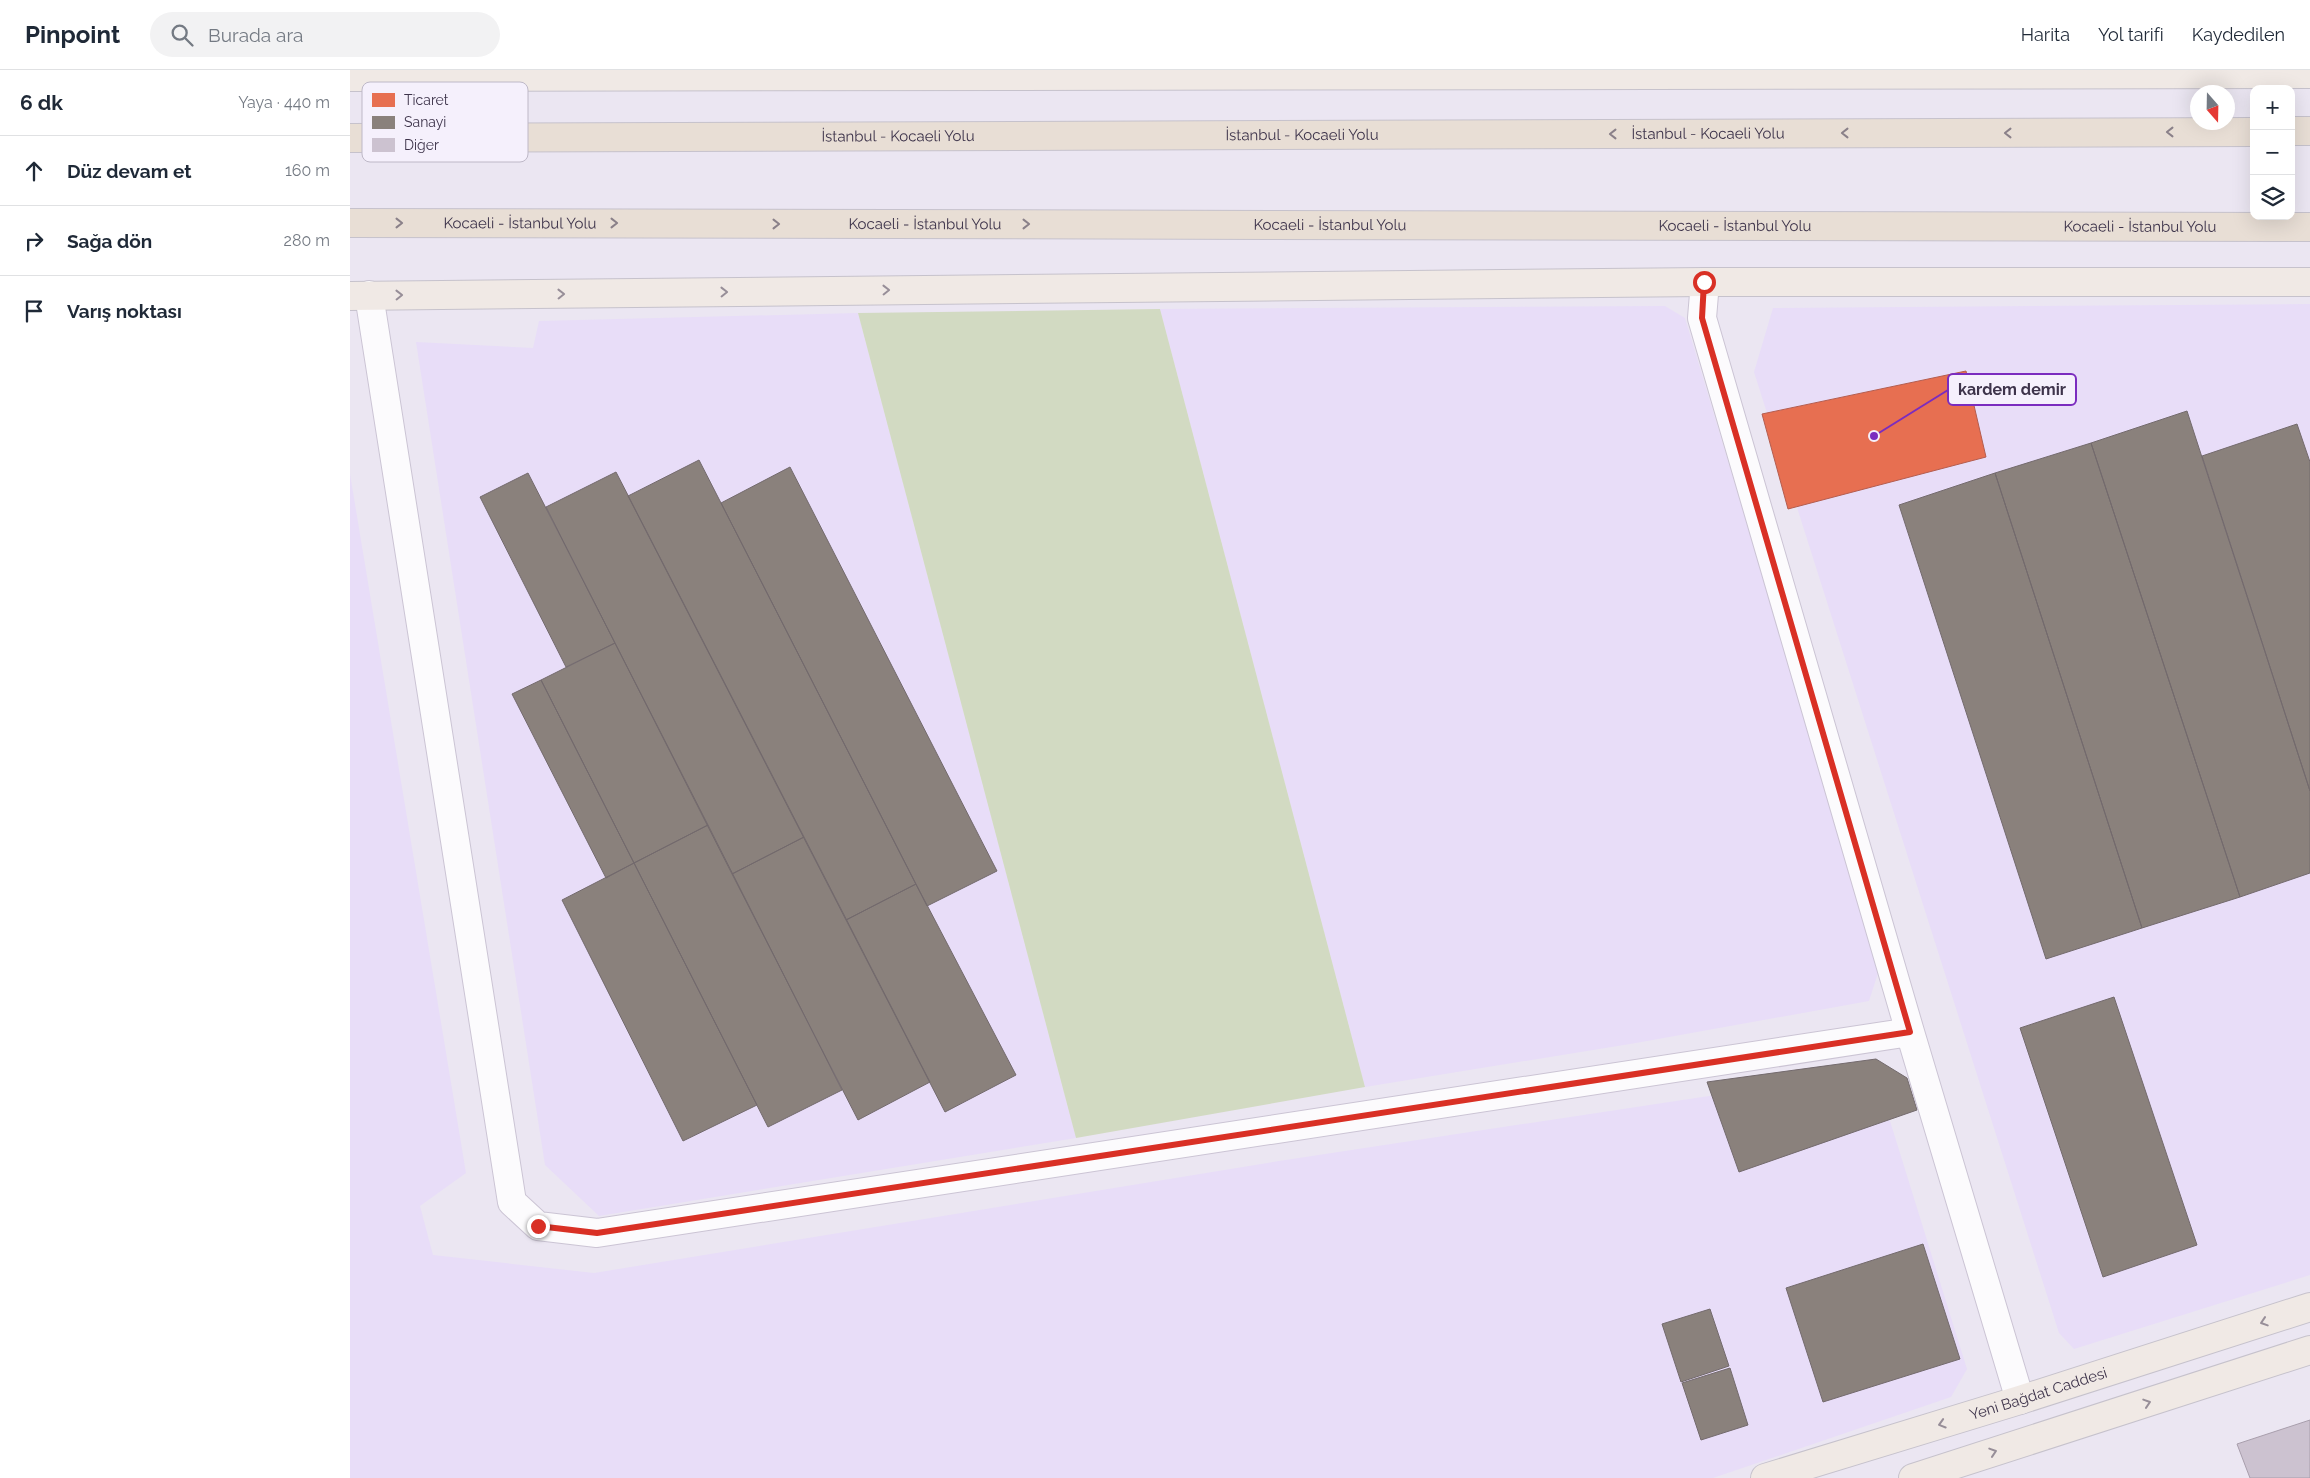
<!DOCTYPE html>
<html lang="tr">
<meta charset="utf-8">
<style>
body{margin:0;font-family:Raleway,sans-serif;background:#f2f2f3;color:#1f2937}
.controls{position:absolute;right:15px;top:15px;display:grid;overflow:hidden;border-radius:10px;box-shadow:0 5px 20px #0002}
.controls button{width:45px;height:45px;display:grid;place-items:center;padding:0;border:0;border-bottom:1px solid #e0e1e3;background:#fff;color:#1f2937;font:25px sans-serif}
.compass{position:absolute;left:1840px;top:15px;width:45px;height:45px;border-radius:50%;background:#fff;box-shadow:0 5px 20px #0002;rotate:160deg}
.stop{position:absolute;width:15px;height:15px;margin:-11px;border:4px solid #d93025;border-radius:50%;background:#fff}
.stop.end{background:#d93025;border-color:#fff;box-shadow:0 1px 5px #0008}
.list{margin:0;padding:0;list-style:none}
h2{display:flex;justify-content:space-between;align-items:center;height:65px;margin:0;padding:0 20px;font-size:21px}
h2 small{font-size:16px;font-weight:400;color:#747a83}
.list li{display:grid;grid-template-columns:32px 1fr auto;gap:15px;align-items:center;box-sizing:border-box;height:70px;padding:0 20px;border-top:1px solid #e0e1e3}
.list b{display:block;font-size:19px;white-space:nowrap}
.list em{font-size:16px;font-style:normal;color:#747a83}
.icon{flex:none;width:28px;height:28px;fill:none;stroke:currentColor;stroke-width:2;stroke-linecap:round;stroke-linejoin:round}
.map{position:relative;flex:none;width:1960px;height:1408px;overflow:hidden}
header{display:flex;align-items:center;gap:30px;box-sizing:border-box;height:70px;padding:0 25px;background:#fff;border-bottom:1px solid #e0e1e3}
header strong{font-size:24px}
nav{display:flex;gap:28px;margin-inline-start:auto;font-size:18px}
.search{width:350px;height:45px;background:#f2f2f3;display:flex;align-items:center;gap:12px;box-sizing:border-box;padding:0 18px;border-radius:28px;color:#747a83;font-size:19px}
main{display:flex}
aside{flex:1;background:#fff}
.map>svg:first-child{display:block}
.built{fill:#e8ddf8}
.green{fill:#d2dac2}
.shops{fill:#e76f51;stroke:#b45d4f}
.industry{fill:#8a817c;stroke:#736a6d}
.building{fill:#ccc2d0;stroke:#a89eac}
.lines{fill:none;stroke-linecap:round;stroke-linejoin:round}
.minor-casing{stroke:#cbc4d4;stroke-width:30}
.major-casing{stroke:#c6c2cc;stroke-width:30}
.highway-casing{stroke:#c6c2cc;stroke-width:30}
.minor{stroke:#fcfbfd;stroke-width:28}
.major{stroke:#f0e9e5;stroke-width:28}
.highway{stroke:#e8ded5;stroke-width:28}
.oneway{stroke:#8a8089}
.oneway2{stroke:#978e98}
.route{stroke:#d93025;stroke-width:6}
.labels{text-anchor:middle;dominant-baseline:central;stroke-width:5;stroke-linejoin:round;paint-order:stroke}
.street-label{font-size:15px;fill:#3e344b;stroke:#f5f0fc}
.key{fill:#f5f0fc;stroke:#beb8c7;stroke-width:1}
.key-label{font-size:14px;fill:#3e344b}
.leader{fill:none;stroke:#7b2cbf;stroke-width:2}
.callout-dot{fill:#7b2cbf;stroke:#f5f0fc;stroke-width:2}
.callout{fill:#f5f0fc;stroke:#7b2cbf;stroke-width:2}
.callout-label{font-size:16px;text-anchor:middle;font-weight:bold;fill:#3e344b}
</style>
<header>
<strong>Pinpoint</strong>
<div class="search"><svg class="icon" aria-label="search" viewBox="0 0 24 24"><circle cx="10" cy="10" r="6"/><path d="M15 15l6 6"/></svg>Burada ara</div>
<nav><a>Harita</a><a>Yol tarifi</a><a>Kaydedilen</a></nav>
</header>
<main>
<aside>
<h2>6 dk<small>Yaya · 440 m</small></h2>
<ul class="list">
<li><svg class="icon" aria-label="ahead" viewBox="0 0 24 24"><path d="M12 20V5M6 11l6-6 6 6"/></svg><div><b>Düz devam et</b></div><em>160 m</em></li>
<li><svg class="icon" aria-label="right" viewBox="0 0 24 24"><path d="M7 20v-9h11M14 6l5 5-5 5"/></svg><div><b>Sağa dön</b></div><em>280 m</em></li>
<li><svg class="icon" aria-label="arrive" viewBox="0 0 24 24"><path d="M6 21V4h12l-3 4 3 4H6"/></svg><div><b>Varış noktası</b></div></li>
</ul>
</aside>
<div class="map">
<svg width="1960" height="1408" viewBox="0 0 1960 1408">
<rect width="100%" height="100%" fill="#ebe6f2"/>
<!-- built -->
<path class="built" d="M1960 234V1205L1724 1279 1709 1263 1404 302 1423 238Z
M1315 236 1335 248 1530 897 1519 931 1286 973 1015 1017 810 239Z
M508 243 726 1068 249 1146 195 1095 66 272 183 278 189 251Z
M0 404 116 1103 70 1136 83 1185 244 1203 929 1091 1484 1007 1536 1038 1617 1299 1601 1327 1363 1408H0Z"/>
<!-- green -->
<path class="green" d="M810 239 1015 1017 726 1068 508 243Z"/>
<!-- shops -->
<path class="shops" d="M1616 301 1636 387 1438 439 1412 344Z"/>
<!-- industry -->
<path class="industry" d="M1837 341 1960 721V803L1890 827 1741 373Z
M1947 354 1960 392V721L1852 386Z
M1741 373 1890 827 1792 858 1645 403Z
M349 390 566 814 496 850 278 426Z
M440 397 647 801 577 836 371 433Z
M266 402 454 767 382 804 196 437Z
M178 403 265 573 216 597 130 427Z
M1645 403 1792 858 1696 889 1549 435Z
M265 573 358 755 284 793 191 610Z
M191 610 284 793 256 808 162 624Z
M358 755 492 1020 418 1057 284 793Z
M454 767 580 1012 508 1050 382 804Z
M284 793 407 1035 333 1071 212 830Z
M566 814 666 1005 595 1042 496 850Z
M1764 927 1847 1175 1753 1207 1670 958Z
M1526 989 1557 1008 1567 1040 1389 1102 1357 1012Z
M1573 1174 1610 1289 1473 1332 1436 1218Z
M1360 1239 1379 1296 1331 1312 1312 1254Z
M1380 1298 1398 1355 1351 1370 1332 1313Z"/>
<!-- building -->
<path class="building" d="M1960 1350V1408H1900L1887 1374Z"/>
<g class="lines">
<defs>
<path id="minor" d="M1355 212 1352 248 1560 962 1670 1330
M19 225 162 1132 188 1156 247 1163 1560 962"/>
<g id="major">
<path d="M0 7 1960 4"/>
<path d="M0 226 1355 212H1960"/>
<path id="s1" d="M1415 1408 1670 1330 1960 1237"/>
<path d="M1563 1408 1960 1280"/>
</g>
<g id="highway">
<path d="M1941 61H1960"/>
<path id="s2" d="M0 68 1904 62"/>
<path id="s3" d="M0 153 1960 157"/>
</g>
</defs>
<!-- minor casing -->
<use href="#minor" class="minor-casing"/>
<!-- major casing -->
<use href="#major" class="major-casing"/>
<!-- highway casing -->
<use href="#highway" class="highway-casing"/>
<!-- minor -->
<use href="#minor" class="minor"/>
<!-- major -->
<use href="#major" class="major"/>
<!-- highway -->
<use href="#highway" class="highway"/>
</g>
<!-- one-way arrows -->
<defs><path id="oneway-chevron" d="M-2-3.5L2.5 0L-2 3.5" fill="none" stroke-width="1.6" stroke-linecap="round" stroke-linejoin="round" transform="scale(1.25)"/></defs>
<g class="oneway">
<use href="#oneway-chevron" transform="translate(1820 62) rotate(180)"/>
<use href="#oneway-chevron" transform="translate(1495 63) rotate(180)"/>
<use href="#oneway-chevron" transform="translate(1658 63) rotate(180)"/>
<use href="#oneway-chevron" transform="translate(1263 64) rotate(180)"/>
<use href="#oneway-chevron" transform="translate(49 153)"/>
<use href="#oneway-chevron" transform="translate(264 153)"/>
<use href="#oneway-chevron" transform="translate(426 154)"/>
<use href="#oneway-chevron" transform="translate(676 154)"/>
</g>
<g class="oneway2">
<use href="#oneway-chevron" transform="translate(536 220) rotate(-1)"/>
<use href="#oneway-chevron" transform="translate(374 222) rotate(-1)"/>
<use href="#oneway-chevron" transform="translate(211 224) rotate(-1)"/>
<use href="#oneway-chevron" transform="translate(49 225) rotate(-1)"/>
<use href="#oneway-chevron" transform="translate(1914 1252) rotate(162)"/>
<use href="#oneway-chevron" transform="translate(1797 1333) rotate(-18)"/>
<use href="#oneway-chevron" transform="translate(1592 1354) rotate(163)"/>
<use href="#oneway-chevron" transform="translate(1643 1382) rotate(-18)"/>
</g>
<g class="lines">
<!-- route -->
<path class="route" d="M188 1156 247 1163 1560 962 1352 248 1354 212"/>
</g>
<g class="labels">
<!-- street labels -->
<g class="street-label">
<text stroke="none"><textPath href="#s2" startOffset="1358">İstanbul - Kocaeli Yolu</textPath></text>
<text stroke="none"><textPath href="#s2" startOffset="952">İstanbul - Kocaeli Yolu</textPath></text>
<text stroke="none"><textPath href="#s2" startOffset="548">İstanbul - Kocaeli Yolu</textPath></text>
<text stroke="none"><textPath href="#s3" startOffset="170">Kocaeli - İstanbul Yolu</textPath></text>
<text stroke="none"><textPath href="#s3" startOffset="575">Kocaeli - İstanbul Yolu</textPath></text>
<text stroke="none"><textPath href="#s3" startOffset="980">Kocaeli - İstanbul Yolu</textPath></text>
<text stroke="none"><textPath href="#s3" startOffset="1385">Kocaeli - İstanbul Yolu</textPath></text>
<text stroke="none"><textPath href="#s3" startOffset="1790">Kocaeli - İstanbul Yolu</textPath></text>
<text stroke="none"><textPath href="#s1" startOffset="286">Yeni Bağdat Caddesi</textPath></text>
</g>
</g>
<!-- legend -->
<rect x="12" y="12" width="166" height="80" rx="8" class="key"/>
<rect x="22" y="23" width="23" height="14" fill="#e76f51"/>
<rect x="22" y="46" width="23" height="13" fill="#8a817c"/>
<rect x="22" y="68" width="23" height="14" fill="#ccc2d0"/>
<g class="key-label">
<text x="54" y="35">Ticaret</text>
<text x="54" y="57">Sanayi</text>
<text x="54" y="80">Diğer</text>
</g>
<!-- callouts -->
<path class="leader" d="M1524 366L1598 320"/>
<circle class="callout-dot" cx="1524" cy="366" r="5"/>
<rect class="callout" x="1598" y="304" width="128" height="31" rx="5"/>
<g class="callout-label">
<text x="1662" y="325">kardem demir</text>
</g>
</svg>
<div class="controls">
<button>+</button>
<button>−</button>
<button><svg class="icon" aria-label="layers" viewBox="0 0 24 24"><path d="M12 4l9 5-9 5-9-5zM3 14l9 5 9-5"/></svg></button>
</div>
<svg class="compass" viewBox="-18 -18 36 36"><path d="M0-13l5 13h-10z" fill="#e53935"/><path d="M0 13l5-13h-10z" fill="#747a83"/></svg>
<div class="stop" style="left:1354px;top:212px"></div>
<div class="stop end" style="left:188px;top:1156px"></div>
</div>
</main>
